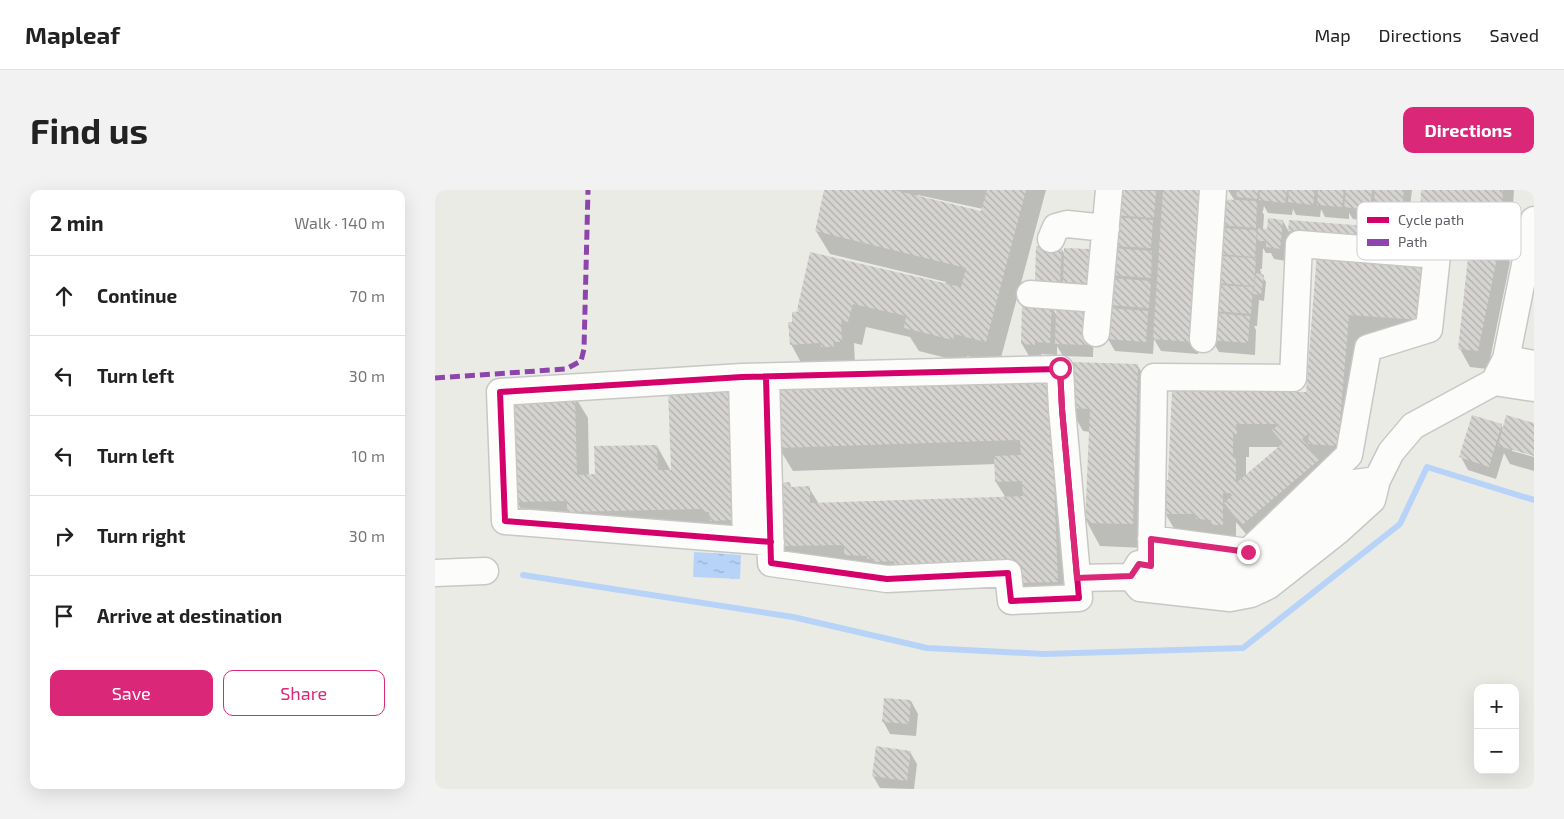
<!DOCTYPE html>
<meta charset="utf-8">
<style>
body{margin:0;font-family:"Exo 2",sans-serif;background:#f2f2f2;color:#222}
.controls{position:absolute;right:15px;bottom:15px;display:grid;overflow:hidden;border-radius:10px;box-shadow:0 5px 20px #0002}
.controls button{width:45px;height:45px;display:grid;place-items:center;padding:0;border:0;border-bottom:1px solid #e0e0e0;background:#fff;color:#222;font:25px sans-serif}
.stop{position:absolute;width:15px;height:15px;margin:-11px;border:4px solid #db2777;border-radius:50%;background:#fff}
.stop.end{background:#db2777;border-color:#fff;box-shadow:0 1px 5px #0008}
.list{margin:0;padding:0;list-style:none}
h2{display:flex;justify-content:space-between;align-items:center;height:65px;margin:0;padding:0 20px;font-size:21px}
h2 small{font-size:16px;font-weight:400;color:#767676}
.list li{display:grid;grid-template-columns:32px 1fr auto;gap:15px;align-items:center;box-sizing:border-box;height:80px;padding:0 20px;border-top:1px solid #e0e0e0}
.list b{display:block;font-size:19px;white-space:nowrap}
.list em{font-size:16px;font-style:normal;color:#767676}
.actions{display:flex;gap:10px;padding:15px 20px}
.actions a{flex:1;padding:11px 0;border:1px solid #db2777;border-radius:10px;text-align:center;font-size:18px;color:#db2777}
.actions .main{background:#db2777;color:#fff}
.icon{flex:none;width:28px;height:28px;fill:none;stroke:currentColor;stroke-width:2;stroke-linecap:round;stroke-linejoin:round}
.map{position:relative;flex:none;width:1099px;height:599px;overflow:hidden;border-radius:10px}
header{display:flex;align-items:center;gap:30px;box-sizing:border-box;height:70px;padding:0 25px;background:#fff;border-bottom:1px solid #e0e0e0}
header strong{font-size:24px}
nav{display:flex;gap:28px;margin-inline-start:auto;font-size:18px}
.intro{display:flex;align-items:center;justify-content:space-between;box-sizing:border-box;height:120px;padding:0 30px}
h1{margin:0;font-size:35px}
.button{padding:12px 22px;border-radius:10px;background:#db2777;color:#fff;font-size:18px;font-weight:700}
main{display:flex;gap:30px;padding:0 30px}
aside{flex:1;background:#fff;border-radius:10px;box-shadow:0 5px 20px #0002}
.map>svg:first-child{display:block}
.water{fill:url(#water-ripples)}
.shadow{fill:#0003;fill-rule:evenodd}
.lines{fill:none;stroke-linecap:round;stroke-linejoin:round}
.stream{stroke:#b8d3f8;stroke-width:6}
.building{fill:url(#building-back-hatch);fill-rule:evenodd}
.minor-casing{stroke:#c7c8c6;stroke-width:29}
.minor{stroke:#fcfcfb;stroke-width:26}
.quiet{stroke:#8e44ad;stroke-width:5;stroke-dasharray:10 5;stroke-linecap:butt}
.cycleway-casing{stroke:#fff;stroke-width:9}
.cycleway{stroke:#d6006c;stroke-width:6}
.route{stroke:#db2777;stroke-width:6}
.key{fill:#fff;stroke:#cecfd0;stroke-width:1}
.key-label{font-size:14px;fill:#5b5e64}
</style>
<header>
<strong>Mapleaf</strong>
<nav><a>Map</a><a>Directions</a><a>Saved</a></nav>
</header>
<div class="intro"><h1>Find us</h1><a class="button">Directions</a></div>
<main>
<aside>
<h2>2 min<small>Walk · 140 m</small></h2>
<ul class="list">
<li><svg class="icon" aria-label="ahead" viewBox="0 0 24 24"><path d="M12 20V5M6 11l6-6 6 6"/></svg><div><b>Continue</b></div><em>70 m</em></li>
<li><svg class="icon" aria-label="left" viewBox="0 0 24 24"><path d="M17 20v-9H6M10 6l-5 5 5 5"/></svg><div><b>Turn left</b></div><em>30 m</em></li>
<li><svg class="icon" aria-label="left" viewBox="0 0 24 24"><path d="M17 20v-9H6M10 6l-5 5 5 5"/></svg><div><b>Turn left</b></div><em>10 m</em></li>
<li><svg class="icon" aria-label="right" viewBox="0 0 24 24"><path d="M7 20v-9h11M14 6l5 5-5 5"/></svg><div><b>Turn right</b></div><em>30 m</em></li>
<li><svg class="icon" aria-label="arrive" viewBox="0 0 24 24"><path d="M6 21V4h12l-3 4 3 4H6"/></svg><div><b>Arrive at destination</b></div></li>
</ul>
<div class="actions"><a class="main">Save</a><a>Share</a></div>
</aside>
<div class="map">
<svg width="1099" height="599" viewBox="0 0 1099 599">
<defs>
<pattern id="water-ripples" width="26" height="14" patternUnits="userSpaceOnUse" patternTransform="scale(1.25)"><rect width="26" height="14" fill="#b8d3f8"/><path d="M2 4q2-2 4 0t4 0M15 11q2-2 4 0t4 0" fill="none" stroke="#99aecc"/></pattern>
<pattern id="building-back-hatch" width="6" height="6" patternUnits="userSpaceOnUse" patternTransform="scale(1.25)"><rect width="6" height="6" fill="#d5d4d1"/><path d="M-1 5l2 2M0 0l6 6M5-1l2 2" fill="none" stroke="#b0afad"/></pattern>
</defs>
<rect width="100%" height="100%" fill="#ebebe6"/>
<!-- water -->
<path class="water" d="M259 362 306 365 305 389 258 387Z"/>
<!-- shadow -->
<path class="shadow" d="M391 0H611L564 175 532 166 531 173 484 161 475 147 431 137 427 155 419 153 420 175 369 178 356 154 359 133 365 123 363 120 510 95 511 92 395 64 381 41ZM483 5 548 19 547 23 483 7Z
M682 0H774L763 164 726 161 719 149 718 164 680 161 673 149 678 119 675 115 680 89 678 85Z
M793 0H977L973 34 947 31 943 24 942 32 918 29 914 23V29L890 27 886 19 885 27 861 25 858 19 857 25 833 23 829 16 828 21H827L829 25 828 40H833L848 31 854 42 855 31 984 41 991 53H861L855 42 852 71 839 69 836 63H831L828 58 827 79H825L827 86 831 92 829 111 824 110 822 136H819L821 140 820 165 784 162 777 150 786 38 800 11Z
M988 0H1079L1076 49 997 44 986 25Z
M1064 54 1075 72 1053 179 1035 177 1025 159Z
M626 58 630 65 654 61 661 73 660 106 608 103 601 91Z
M883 63 994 73 1000 144 999 153 927 147 916 279 822 357 801 332V358L744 347 730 323 734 291 739 201 872 203ZM814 257H846L811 286V267H814Z
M616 115 622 126 659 131 658 167 628 166 622 156V165L606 164V167L594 166 587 154Z
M703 176 716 199 711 358 665 356 652 332 655 242 648 241 635 218Z
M615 189 636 415 597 416 585 396 361 379 347 355 354 294 357 298H374L384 314 571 308 561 292V274L358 281 344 258Z
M235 201 314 353 95 335 82 312 139 205 153 228 154 286H161L222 256 237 283Z
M1099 234V264L1077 259V261L1099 267V281L1075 274 1069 263 1061 289 1033 280 1026 267 1066 235 1069 240Z
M476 511 483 524 481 546 455 544 448 531Z
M475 562 482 574 479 599 445 598 438 586Z"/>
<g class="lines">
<!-- stream -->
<path class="stream" d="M88 385 358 427 492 458 609 464 808 458 965 334 992 277 1099 310"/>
</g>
<!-- building -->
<path class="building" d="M389 0H459L546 21 552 0H591L551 152 519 144 518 150 469 138 471 126 418 114 413 132 406 130 407 152H398L399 157H386L385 153 355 155 353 132H357V122L369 121 362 120 375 62 526 97 531 78 380 41Z
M681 0 721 1 719 28 679 25Z
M728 0H767L757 152 718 149Z
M802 0H823L822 9 801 7Z
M825 0H852L850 13 824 10Z
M854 0H880L878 15 853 12Z
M883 0H909L907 17 882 15Z
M911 0H937L935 20 909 17Z
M940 0H969L967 21 938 19Z
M986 0H1068L1066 31 985 25Z
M785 9 822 11 821 38 783 35Z
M679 27 718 30 716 58 677 56Z
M833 28 848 30 845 59 831 57V51H822L823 38 832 39Z
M854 30 984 40V51L853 41Z
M785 38 822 40 820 67 783 64Z
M1035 49 1065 53 1043 161 1023 159Z
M601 56 627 57 625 92 600 91Z
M629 58 655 59 653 93 628 92Z
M678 58 717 61 716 88 676 85Z
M882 62 995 71 986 130 914 125 903 256 873 254 874 243 867 249 884 270 807 335 789 313 797 305 795 303H788V335H776V330L761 329V324H729V290H733L737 200 871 202ZM801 234H844L837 240 848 253 801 293V268H798V244H802Z
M784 66 821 68 819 96 782 93Z
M821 83 829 85 826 105 818 104Z
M676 88 716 91 714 118 674 115Z
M780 95 818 97 816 124 779 121Z
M587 113 617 114 615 153 600 152V155L586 154Z
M621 116 653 117 652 155 620 154Z
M674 118 713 121 711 152 671 149Z
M778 123 815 126 813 153 776 150Z
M635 172 703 174 698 334 650 333 655 219 633 218Z
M615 187 623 392 582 393 581 372 460 376 459 371 440 372 439 369H432V366L409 365V355L346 356 343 293 355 292 356 297 375 296V313L588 306 587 291 560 292 559 266 586 265 585 250 343 258 341 197Z
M297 198 301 330 275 331 274 322H268V319L132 322V311L81 312 75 205 140 204 142 285 160 284 159 256 222 255 223 280H236L233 200Z
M1037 225 1067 234 1054 277 1024 267Z
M1071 225 1099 233V266L1063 256Z
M449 508 476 510 474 534 447 532Z
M441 556 476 561 472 591 437 586Z"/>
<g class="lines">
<defs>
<path id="minor" d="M616 49 621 37 632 34 671 38
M595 104 664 109
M661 143 674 0
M768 149 778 0
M1071 169 1099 174
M307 187 311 350
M331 187 336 373 452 389 573 383 576 411 644 408 627 219 625 179 307 187 65 202 70 331 336 352
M1059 192 1099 198
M942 290 920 293 823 375C812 382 805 384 792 383L704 374 696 387 705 398 795 408 816 404 833 396 904 340 937 310 942 290 956 262 978 236 1059 192 1071 169 1099 30
M716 375 719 187 858 188 864 54 1002 65 994 139 933 158 914 265 813 362 716 349
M0 383 50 381
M642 388 696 387"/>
</defs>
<!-- minor casing -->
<use href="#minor" class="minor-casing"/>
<!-- minor -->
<use href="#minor" class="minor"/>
<!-- quiet -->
<path class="quiet" d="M0 188 131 179 146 171 149 159 153 0"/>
<defs>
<path id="cycleway" d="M331 187 336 373 452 389 573 383 576 411 644 408 627 219 625 179 307 187 65 202 70 331 336 352"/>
</defs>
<!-- cycleway casing -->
<use href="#cycleway" class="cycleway-casing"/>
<!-- cycleway -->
<use href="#cycleway" class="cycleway"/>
</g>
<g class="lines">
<!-- route -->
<path class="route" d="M625 178 627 219 642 388 696 386 704 374 716 376V349L813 362"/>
</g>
<!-- legend -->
<rect x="922" y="12" width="164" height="58" rx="8" class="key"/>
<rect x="932" y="27" width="22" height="6" fill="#d6006c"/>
<rect x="932" y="49" width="22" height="7" fill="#8e44ad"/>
<g class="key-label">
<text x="963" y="35">Cycle path</text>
<text x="963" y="57">Path</text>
</g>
</svg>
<div class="controls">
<button>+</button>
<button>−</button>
</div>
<div class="stop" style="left:625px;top:178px"></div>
<div class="stop end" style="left:813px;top:362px"></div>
</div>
</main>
